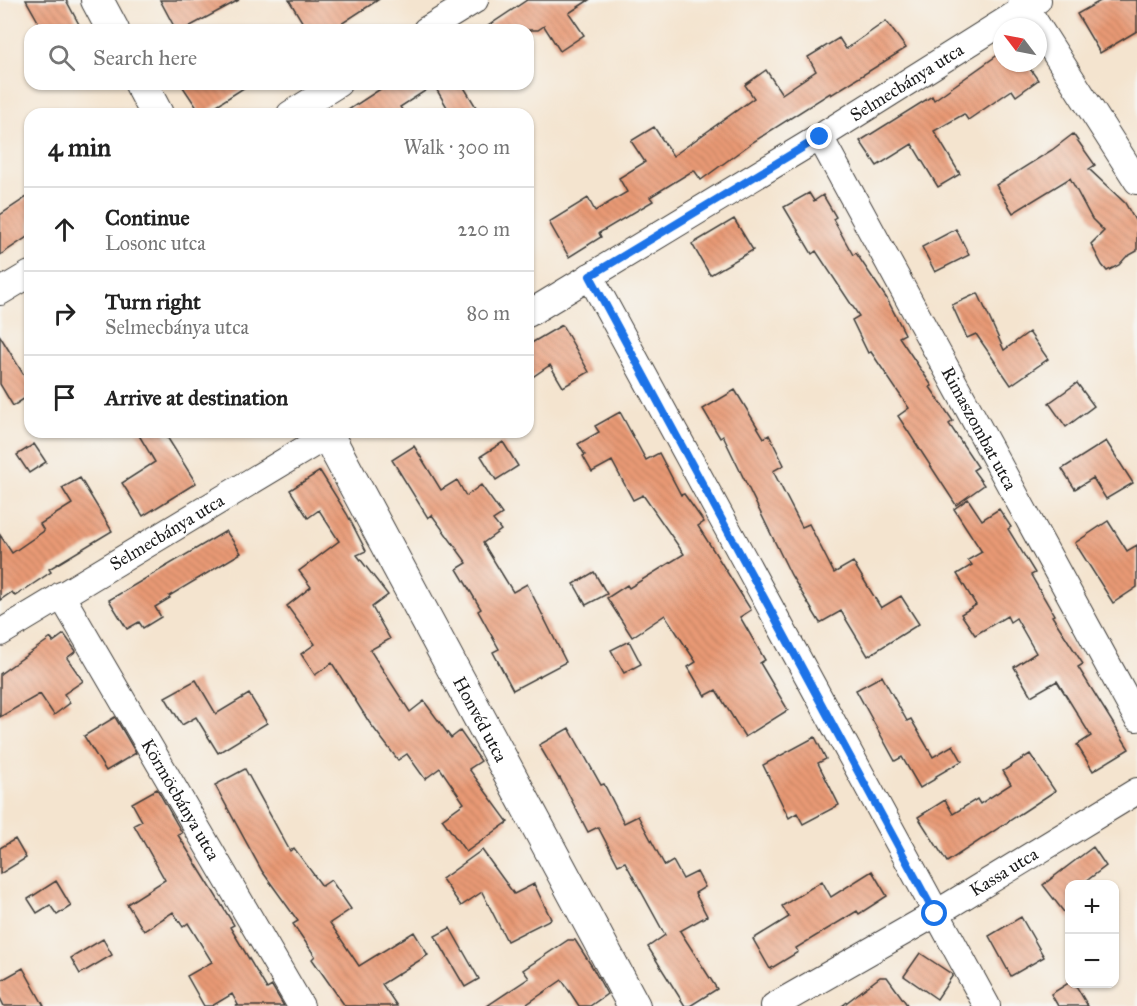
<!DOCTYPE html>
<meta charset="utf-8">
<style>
body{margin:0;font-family:"IM FELL Great Primer",serif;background:#f2f2f2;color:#222}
.controls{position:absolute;right:18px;bottom:18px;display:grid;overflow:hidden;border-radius:12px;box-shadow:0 2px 4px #0004}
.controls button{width:54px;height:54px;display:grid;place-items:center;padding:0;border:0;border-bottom:2px solid #e0e0e0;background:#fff;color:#222;font:30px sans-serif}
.compass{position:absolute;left:993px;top:18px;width:54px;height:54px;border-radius:50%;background:#fff;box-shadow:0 2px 4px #0004;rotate:302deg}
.stop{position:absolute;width:18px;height:18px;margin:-14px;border:4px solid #1a73e8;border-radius:50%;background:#fff}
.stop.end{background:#1a73e8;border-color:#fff;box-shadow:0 2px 6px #0008}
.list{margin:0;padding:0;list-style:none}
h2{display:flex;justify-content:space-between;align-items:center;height:78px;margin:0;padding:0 24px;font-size:26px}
h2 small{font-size:20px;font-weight:400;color:#767676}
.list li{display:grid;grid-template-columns:39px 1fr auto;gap:18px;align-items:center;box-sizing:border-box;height:84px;padding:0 24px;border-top:2px solid #e0e0e0}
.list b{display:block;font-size:22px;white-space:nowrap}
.list p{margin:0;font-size:20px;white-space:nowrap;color:#767676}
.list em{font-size:20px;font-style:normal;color:#767676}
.icon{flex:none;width:33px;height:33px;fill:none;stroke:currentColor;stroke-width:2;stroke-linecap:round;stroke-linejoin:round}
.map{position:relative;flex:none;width:1137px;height:1006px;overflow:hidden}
.search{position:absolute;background:#fff;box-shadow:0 2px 4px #0004;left:24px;top:24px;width:510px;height:66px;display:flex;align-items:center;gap:15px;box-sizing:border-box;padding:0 21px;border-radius:18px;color:#767676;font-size:22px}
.panel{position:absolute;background:#fff;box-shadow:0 2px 4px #0004;left:24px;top:108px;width:510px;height:330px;border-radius:18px}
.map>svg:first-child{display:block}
.building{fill:url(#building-back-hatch)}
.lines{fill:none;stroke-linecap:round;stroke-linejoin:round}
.minor-casing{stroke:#3c3a37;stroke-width:28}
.tertiary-casing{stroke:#3c3a37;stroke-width:34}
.minor{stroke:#fff;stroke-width:26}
.tertiary{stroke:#fff;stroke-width:32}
.route{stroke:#1a73e8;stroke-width:8}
.labels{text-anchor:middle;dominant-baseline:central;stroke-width:4.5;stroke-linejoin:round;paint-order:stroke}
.street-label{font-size:18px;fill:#1c1c1c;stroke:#f6f6f2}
</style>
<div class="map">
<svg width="1137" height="1006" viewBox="0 0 1137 1006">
<defs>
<pattern id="building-back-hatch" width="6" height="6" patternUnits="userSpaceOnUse" patternTransform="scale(1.5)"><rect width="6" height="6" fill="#e89974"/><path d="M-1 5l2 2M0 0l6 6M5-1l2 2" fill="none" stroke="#c68364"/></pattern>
</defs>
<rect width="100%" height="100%" fill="#f6f6f2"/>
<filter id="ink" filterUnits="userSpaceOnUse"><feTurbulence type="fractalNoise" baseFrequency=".0167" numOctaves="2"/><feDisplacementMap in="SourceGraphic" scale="12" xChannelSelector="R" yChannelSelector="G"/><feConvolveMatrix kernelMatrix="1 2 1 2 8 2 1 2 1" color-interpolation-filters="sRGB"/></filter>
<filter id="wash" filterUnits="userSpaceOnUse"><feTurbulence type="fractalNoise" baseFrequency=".008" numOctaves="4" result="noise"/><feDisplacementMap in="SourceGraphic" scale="24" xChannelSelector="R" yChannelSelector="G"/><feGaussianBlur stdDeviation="1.35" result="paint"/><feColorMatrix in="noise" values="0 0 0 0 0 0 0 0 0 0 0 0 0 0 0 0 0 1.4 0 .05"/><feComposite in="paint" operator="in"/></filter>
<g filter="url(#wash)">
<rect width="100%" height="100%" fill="#f4e4cf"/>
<g id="blocks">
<!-- building -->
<path class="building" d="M26 0H66L82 30H43Z
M160 0H239L183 30H176Z
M289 0H378L332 30H307Z
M527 0H589L569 13 584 35 560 51 544 26 538 30H482Z
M1102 0H1137V31L1100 53 1077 14Z
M886 21 906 48 831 95 830 93 753 142 701 180 694 170 650 197 653 201 599 233 601 237 569 257 549 222 588 198 595 211 627 192 619 178 645 162 631 141 654 127 673 156 754 98 745 85 766 70 782 94 816 71 808 57 839 38 846 49Z
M1002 52V63H1026L1038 80 1016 96 1012 90 968 120 964 114 934 131 960 174 938 187 912 144 877 166 860 141 932 96 934 100Z
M181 84H250L203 114H201Z
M388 84H462L476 107 464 114H451L434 85 400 107 405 114H342Z
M1073 134 1095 165 1089 169 1125 203 1137 224V251L1126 257 1119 265 1107 271 1102 265 1091 244 1104 231 1092 219 1070 178 1013 213 996 185 1052 150Z
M809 193 814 201 823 195 836 217 833 219 853 255 856 253 887 299 905 334 899 337 932 386 930 387 953 421 949 424 978 467 973 470 984 485 956 505 898 416 909 408 871 352 868 353 852 320 859 316 816 251 812 254 784 207Z
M30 195V235L0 255V215Z
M734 219 753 250 710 275 692 244Z
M956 229 969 255 935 272 922 247Z
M978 293 1004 350 1029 332 1048 359 1011 385 976 334 967 338 952 305Z
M562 325 589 372 563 387 550 365 528 380V345Z
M0 336 30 385V395L13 406 0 384Z
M1077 383 1094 406 1066 427 1049 403Z
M735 390 764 438 769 435 784 465 773 471 802 527 809 524 834 573 853 562 881 608 901 596 919 624 868 656 841 611 820 623 791 575 723 436 720 438 703 409Z
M620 412 646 460 659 453 681 495 684 494 704 522 698 526 751 610 740 617 765 660 760 663 788 710 745 737 716 690 705 696 688 667 696 662 665 615 632 637 607 598 627 585 629 588 684 554 643 495 633 500 612 461 592 472 583 456 585 455 578 444 599 432 595 426Z
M137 432H164L196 483 143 516 122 483 155 462Z
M1106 441 1133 483 1106 499 1093 478 1075 489 1062 469Z
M503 442 518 466 496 480 481 456Z
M34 444 46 462 29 473 17 455Z
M414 446 441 490 457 480 466 496 481 485 502 514 493 520 501 530 483 543 513 592 527 584 566 662 513 690 493 652 499 649 478 611 481 609 457 569 467 563 432 515 428 518 392 460Z
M320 471 347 514 366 551 357 555 388 595 372 607 390 639 370 650 410 712 424 701 451 738 460 731 481 761 469 769 508 822 466 852 442 819 464 803 440 768 425 779 407 754 398 760 369 722 332 663 315 675 301 654 315 644 287 606 311 587 299 571 339 541 319 510 308 518 290 490Z
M80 478 112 531 49 569 51 572 15 596 12 592 0 600V535L12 553 44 531 40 524 72 504 62 488Z
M968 499 982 520 999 509 1011 527 1008 529 1035 573 1031 575 1054 615 1052 616 1083 664 1078 667 1129 749 1093 771 1077 745 1091 736 1057 681 1031 696 1014 667 1036 653 1016 618 1010 622 1007 616 975 635 961 614 976 605 957 574 972 565 968 560 982 552 954 509Z
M1108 521 1127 551 1137 545V587L1113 603 1075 543Z
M226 531 241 553 169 596 170 598 155 607 161 617 143 628 139 622 127 629 109 600Z
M594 572 607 594 586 605 574 584Z
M64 634 76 651 67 658 83 681 64 694 70 703 54 715 40 694 0 717V674L51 638 53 642Z
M629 641 641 664 624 673 611 650Z
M882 676 907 721 911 719 933 757 953 745 962 761 936 776 937 778 920 788 902 757 895 761 856 690Z
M196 680 216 714 249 694 267 723 218 753 196 717 182 725 165 697Z
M115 717 136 753 106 771 84 736Z
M569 728 601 785 604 784 624 823 638 816 665 866 673 861 683 879 697 872 705 887 695 893 707 916 680 931 717 989 690 1006H685L648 947 665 935 625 862 618 865 598 827 588 832 560 778 559 779 539 745Z
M815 737 826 759 818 763 839 805 803 824 797 813 789 818 763 765Z
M1030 754 1055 791 947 862 918 817 945 800 953 814 977 799 980 804 1011 784 1003 771Z
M245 769 290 851 294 848 322 886 331 880 351 909 330 923 359 966 414 932 428 955 382 984 397 1006H345L312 959 315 956 293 924 298 921 262 871 215 785Z
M157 789 182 833 178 835 234 925 230 927 267 989 272 986 284 1006H236L238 1005 232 994 212 1006H204L187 976 212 962 188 923 183 927 173 912 144 931 127 904 165 880 134 825 142 821 132 803Z
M15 839 26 858 0 874V848Z
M1093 847 1106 866 1081 885H1070V920L1043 885Z
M482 850 514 894 534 884 551 919 507 941 482 892 461 906 442 879Z
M872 871 887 896 859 914 857 911 796 948 798 952 770 969 753 939 789 917 782 906 822 881 831 897Z
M56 881 71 906 57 915 50 905 37 913 28 899Z
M1021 917 1044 957 1011 976 989 936Z
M450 928 479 979 465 987 435 936Z
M103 939 112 955 80 974 71 958Z
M568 940H575L591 965 607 994 590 1006H579L562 980 524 1006H487L529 978 523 970Z
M920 953 953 975 937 999 904 976Z
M23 968 44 1006H4L0 998V981Z
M880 977H887L908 1006H842Z
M1070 982 1075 984 1088 1006H1058L1051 994Z"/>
</g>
</g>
<g filter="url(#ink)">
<use href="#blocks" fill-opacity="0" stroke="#3c3a37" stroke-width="1.5"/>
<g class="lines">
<defs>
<g id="minor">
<path d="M1021 0 1137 181"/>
<path d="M426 30 475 0"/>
<path d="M290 114 338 84"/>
<path id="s1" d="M820 137 1137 718"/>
<path d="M590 276 987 1006"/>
<path d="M0 292 30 274"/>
<path id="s2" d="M528 314 820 137 1038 0"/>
<path id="s3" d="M61 595 301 1006"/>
<path id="s4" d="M0 633 333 432"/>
<path id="s5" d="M774 1006 935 914 1137 791"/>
</g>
<g id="tertiary">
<path d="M97 0 113 30"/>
<path d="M141 84 157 114"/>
<path id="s6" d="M326 432 634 1006"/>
</g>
</defs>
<!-- minor casing -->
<use href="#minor" class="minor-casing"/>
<!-- tertiary casing -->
<use href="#tertiary" class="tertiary-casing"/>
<!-- minor -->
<use href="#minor" class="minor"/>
<!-- tertiary -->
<use href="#tertiary" class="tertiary"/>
</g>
</g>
<g class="lines" filter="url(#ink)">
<!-- route -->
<path class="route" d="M820 137 590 276 935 914"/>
</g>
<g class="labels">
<!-- street labels -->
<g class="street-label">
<text stroke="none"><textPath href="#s2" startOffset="444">Selmecbánya utca</textPath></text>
<text stroke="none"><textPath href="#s1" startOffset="332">Rimaszombat utca</textPath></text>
<text stroke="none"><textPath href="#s4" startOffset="195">Selmecbánya utca</textPath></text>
<text stroke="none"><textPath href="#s6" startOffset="326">Honvéd utca</textPath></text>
<text stroke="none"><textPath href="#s3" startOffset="237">Körmöcbánya utca</textPath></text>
<text stroke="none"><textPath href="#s5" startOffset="266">Kassa utca</textPath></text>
</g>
</g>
</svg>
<div class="controls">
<button>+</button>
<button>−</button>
</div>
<svg class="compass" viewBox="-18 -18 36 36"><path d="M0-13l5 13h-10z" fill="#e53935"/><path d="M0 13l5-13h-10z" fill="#767676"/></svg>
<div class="stop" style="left:935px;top:914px"></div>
<div class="stop end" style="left:820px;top:137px"></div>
<div class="search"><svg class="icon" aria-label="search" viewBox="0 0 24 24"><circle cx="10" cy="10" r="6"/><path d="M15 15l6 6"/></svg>Search here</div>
<section class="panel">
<h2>4 min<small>Walk · 300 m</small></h2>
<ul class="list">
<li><svg class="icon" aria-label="ahead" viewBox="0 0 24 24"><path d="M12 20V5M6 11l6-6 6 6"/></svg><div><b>Continue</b><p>Losonc utca</p></div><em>220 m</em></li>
<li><svg class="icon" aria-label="right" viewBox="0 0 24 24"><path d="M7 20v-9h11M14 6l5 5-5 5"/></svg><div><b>Turn right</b><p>Selmecbánya utca</p></div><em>80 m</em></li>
<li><svg class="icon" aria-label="arrive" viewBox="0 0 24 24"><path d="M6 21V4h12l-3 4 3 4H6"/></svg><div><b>Arrive at destination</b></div></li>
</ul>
</section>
</div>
